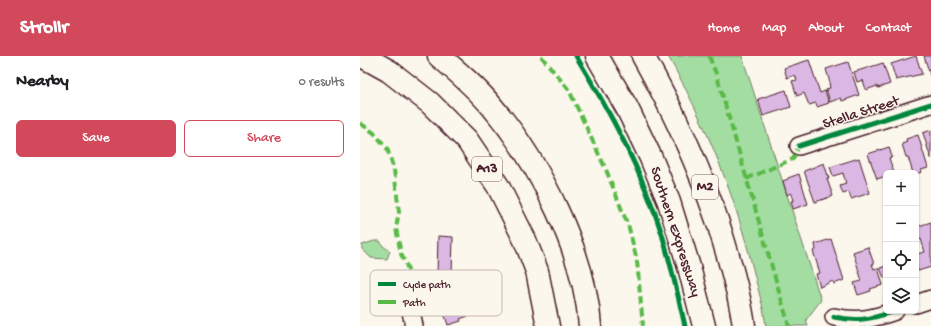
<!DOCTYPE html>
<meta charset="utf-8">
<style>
body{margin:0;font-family:"Gochi Hand",sans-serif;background:#f2f2f2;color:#202124}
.controls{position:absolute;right:12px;bottom:12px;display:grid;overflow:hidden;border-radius:6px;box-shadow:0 1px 3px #0004}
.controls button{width:36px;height:36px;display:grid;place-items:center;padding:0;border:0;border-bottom:1px solid #e0e0e0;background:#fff;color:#202124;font:20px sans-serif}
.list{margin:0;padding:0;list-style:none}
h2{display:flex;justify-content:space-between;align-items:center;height:52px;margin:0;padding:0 16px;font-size:17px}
h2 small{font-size:13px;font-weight:400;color:#757577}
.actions{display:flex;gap:8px;padding:12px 16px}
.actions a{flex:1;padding:9px 0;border:1px solid #d1495b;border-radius:6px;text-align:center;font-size:14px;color:#d1495b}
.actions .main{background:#d1495b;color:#fff}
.icon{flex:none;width:22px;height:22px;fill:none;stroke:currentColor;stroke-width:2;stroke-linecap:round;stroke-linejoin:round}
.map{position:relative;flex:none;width:571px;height:270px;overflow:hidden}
header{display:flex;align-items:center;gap:24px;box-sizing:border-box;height:56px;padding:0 20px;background:#d1495b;color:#fff}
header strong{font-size:19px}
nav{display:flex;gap:22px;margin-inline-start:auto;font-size:14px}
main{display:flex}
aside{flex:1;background:#fff}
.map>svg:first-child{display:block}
.green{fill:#a4dda2;stroke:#777e66}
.building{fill:#dbb8e4;stroke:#4a1f2b}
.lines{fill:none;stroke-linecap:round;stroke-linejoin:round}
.minor-casing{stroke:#4a1f2b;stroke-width:20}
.highway-casing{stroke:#4a1f2b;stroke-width:25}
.minor{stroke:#fbf7ec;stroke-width:17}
.highway{stroke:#fbf7ec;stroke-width:22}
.quiet{stroke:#58b947;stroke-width:4;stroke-dasharray:8 4;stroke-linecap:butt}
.cycleway-casing{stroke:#fbf7ec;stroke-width:8}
.cycleway{stroke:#00873e;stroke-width:5}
.labels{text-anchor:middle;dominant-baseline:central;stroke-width:3;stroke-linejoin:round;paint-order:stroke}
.shield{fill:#fbf7ec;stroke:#7f6065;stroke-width:1}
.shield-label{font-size:14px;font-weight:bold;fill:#4a1f2b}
.street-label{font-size:15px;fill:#4a1f2b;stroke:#fbf7ec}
.key{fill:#fbf7ec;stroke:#c6b6b2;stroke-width:1}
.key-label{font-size:11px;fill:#4a1f2b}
</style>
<header>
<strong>Strollr</strong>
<nav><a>Home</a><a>Map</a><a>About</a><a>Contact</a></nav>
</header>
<main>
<aside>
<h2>Nearby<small>0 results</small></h2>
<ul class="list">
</ul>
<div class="actions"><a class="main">Save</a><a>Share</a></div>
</aside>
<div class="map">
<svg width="571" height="270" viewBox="0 0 571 270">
<rect width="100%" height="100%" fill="#fbf7ec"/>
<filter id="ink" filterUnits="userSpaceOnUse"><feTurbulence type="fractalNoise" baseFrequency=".025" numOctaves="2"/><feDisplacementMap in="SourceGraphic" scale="8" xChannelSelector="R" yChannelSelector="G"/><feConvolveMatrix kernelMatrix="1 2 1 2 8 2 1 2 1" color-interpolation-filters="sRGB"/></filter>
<g filter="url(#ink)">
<!-- green -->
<path class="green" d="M308 0H382L461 244 446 264 448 270H406C404 252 398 234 394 217 375 139 347 70 308 0Z
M14 185H20L23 190 30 195 27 203 11 202 2 193V189Z"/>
<!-- building -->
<path class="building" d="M556 0 562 18 536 24 531 8Z
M564 0H571V22Z
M449 4 460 37 465 35 469 47 457 51 456 47 449 49 444 37 437 40 432 25 437 24 435 19 427 22 424 12Z
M488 6 499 39 482 45 481 42 470 46 466 33 470 32 469 27H470L466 13Z
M523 7 530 28 518 32 517 30 506 34 503 24 497 26 494 16Z
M426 34 431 51 403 60 398 43Z
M571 74V103L563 77Z
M558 79 568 112 561 114 562 116 556 118V117H553L548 101H546L542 88 547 86 546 83Z
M529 91 532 101 529 102 534 117H526V120L517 123 508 98Z
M499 102 510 137 491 143 489 136 483 138 480 130 486 128 483 117 473 120 470 111Z
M464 107 469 123H467L473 140 455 146 444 115Z
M439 118 448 148 433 153 431 145H433L431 137 427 139 423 125 428 123V122Z
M571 166V211L558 215 556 209V198L565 196 561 183 556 185V171Z
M78 180 93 181 92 219H77Z
M471 183 484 224 474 228 473 225 460 231 456 218 460 217 453 195 456 194 455 188Z
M508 191 514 208H512L514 213 518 212 523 229 510 233 511 235 498 239 494 227 502 225 493 196Z
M526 210V222H524L520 212Z
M100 226 109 230 103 246 108 260 100 263 101 265 88 269 80 245 82 244 79 233Z"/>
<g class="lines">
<defs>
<path id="minor" d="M439 90 571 48
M47 236 54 270
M556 248 571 243
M474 261C498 266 512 263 535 255"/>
<path id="highway" d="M2 0 29 15 70 47 107 84 138 130 165 184 177 215 188 270
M79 0C98 16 118 33 134 53 180 108 225 197 230 270
M237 0 267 52 291 102 309 146 329 211 344 270
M283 0C313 54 337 105 357 164 368 198 379 234 384 270"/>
</defs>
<!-- minor casing -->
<use href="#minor" class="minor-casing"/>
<!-- highway casing -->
<use href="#highway" class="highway-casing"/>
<!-- minor -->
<use href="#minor" class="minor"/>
<!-- highway -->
<use href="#highway" class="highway"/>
<!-- quiet -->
<path class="quiet" d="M181 0 209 34 247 116 269 172 277 205 283 270
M349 0 357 20 429 270
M0 67 14 77 27 92 34 114 39 156 36 172 41 198 46 208 52 227 49 247
M386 123 433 103 439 90"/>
<defs>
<path id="cycleway" d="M216 0C250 56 282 115 302 178 311 209 318 239 325 270
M439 90 571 48
M474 261C498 266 512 263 535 255"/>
</defs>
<!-- cycleway casing -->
<use href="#cycleway" class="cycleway-casing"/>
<!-- cycleway -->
<use href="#cycleway" class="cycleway"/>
</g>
</g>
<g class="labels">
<!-- shield labels -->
<g class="shield">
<rect x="112" y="101" width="30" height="24" rx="3"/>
<rect x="332" y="119" width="26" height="24" rx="3"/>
</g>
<g class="shield-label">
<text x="127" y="113">A13</text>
<text x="345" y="131">M2</text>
</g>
<!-- street labels -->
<g class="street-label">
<text transform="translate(501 57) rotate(-18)">Stella Street</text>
<text transform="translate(315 176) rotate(72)">Southern Expressway</text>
</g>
</g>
<!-- legend -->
<rect x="10" y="214" width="132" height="46" rx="6" class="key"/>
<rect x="18" y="226" width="18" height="4" fill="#00873e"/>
<rect x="18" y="244" width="18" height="4" fill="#58b947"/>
<g class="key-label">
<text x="43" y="232">Cycle path</text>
<text x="43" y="250">Path</text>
</g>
</svg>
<div class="controls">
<button>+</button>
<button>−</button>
<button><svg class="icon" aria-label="locate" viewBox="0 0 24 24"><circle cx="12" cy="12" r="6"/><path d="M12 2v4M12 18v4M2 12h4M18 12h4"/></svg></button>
<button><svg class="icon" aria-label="layers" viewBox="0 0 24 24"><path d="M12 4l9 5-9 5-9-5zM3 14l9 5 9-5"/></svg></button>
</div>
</div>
</main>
